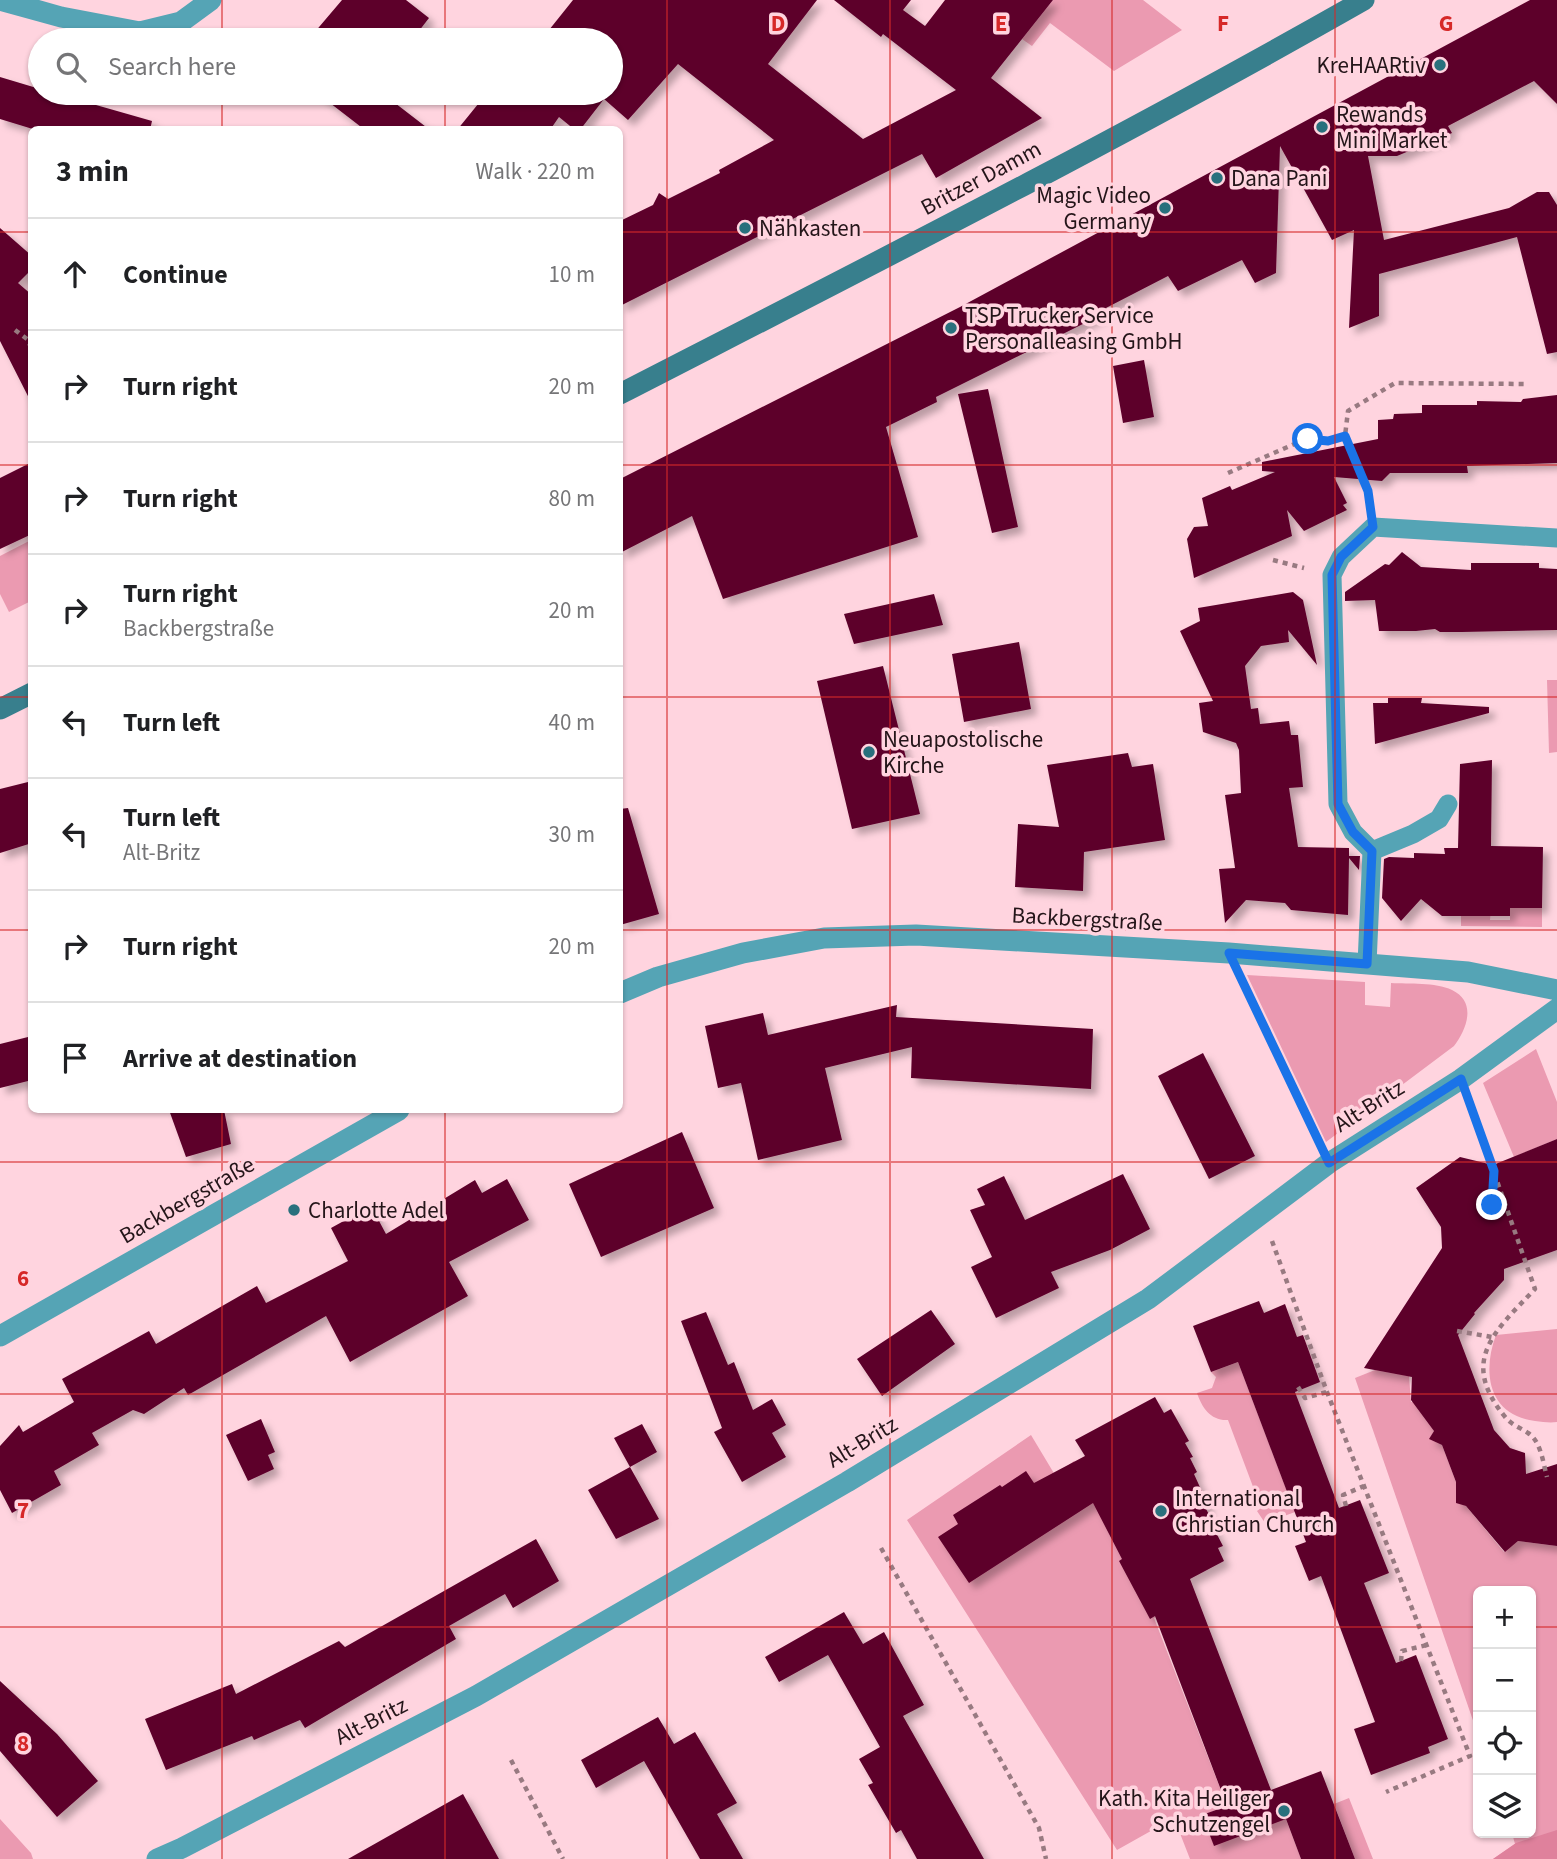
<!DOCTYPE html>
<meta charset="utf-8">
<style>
body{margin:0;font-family:"Source Sans 3",sans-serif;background:#f6f6f6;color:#202124}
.controls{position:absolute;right:21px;bottom:21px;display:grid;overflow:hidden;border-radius:10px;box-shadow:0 2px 5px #0004}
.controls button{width:63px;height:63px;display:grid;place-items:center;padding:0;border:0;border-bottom:2px solid #e0e0e0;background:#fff;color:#202124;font:35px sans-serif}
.stop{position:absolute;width:21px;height:21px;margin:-16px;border:5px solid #1a73e8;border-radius:50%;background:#fff}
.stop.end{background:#1a73e8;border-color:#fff;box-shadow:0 2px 7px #0008}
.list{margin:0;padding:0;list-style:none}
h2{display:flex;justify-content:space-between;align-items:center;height:91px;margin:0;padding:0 28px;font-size:30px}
h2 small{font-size:23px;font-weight:400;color:#757577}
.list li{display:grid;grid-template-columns:46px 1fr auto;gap:21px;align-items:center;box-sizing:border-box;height:112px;padding:0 28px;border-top:2px solid #e0e0e0}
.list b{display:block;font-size:26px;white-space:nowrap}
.list p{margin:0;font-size:23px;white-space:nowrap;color:#757577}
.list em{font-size:23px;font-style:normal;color:#757577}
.icon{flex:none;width:38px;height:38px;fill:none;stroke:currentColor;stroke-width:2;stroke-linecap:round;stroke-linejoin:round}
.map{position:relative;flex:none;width:1557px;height:1859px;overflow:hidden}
.search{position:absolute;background:#fff;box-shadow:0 2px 5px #0004;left:28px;top:28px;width:595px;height:77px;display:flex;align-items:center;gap:18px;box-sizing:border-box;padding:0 24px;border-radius:38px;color:#757577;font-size:26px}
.panel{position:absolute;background:#fff;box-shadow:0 2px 5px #0004;left:28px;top:126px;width:595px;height:987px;border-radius:10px}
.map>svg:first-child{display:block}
.green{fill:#eb9ab1}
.forest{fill:#df819c}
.building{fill:#5d052c;filter:url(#shadow)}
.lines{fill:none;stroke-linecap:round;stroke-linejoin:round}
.path{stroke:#987a81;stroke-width:4.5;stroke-dasharray:5 5;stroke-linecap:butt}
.lane{stroke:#55a4b5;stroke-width:19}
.street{stroke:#55a4b5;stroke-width:21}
.secondary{stroke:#387f8d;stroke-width:21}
.route{stroke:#1a73e8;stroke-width:9}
.grid{fill:none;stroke:#d62828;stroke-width:2;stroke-opacity:0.55}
.poi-dot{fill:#29707d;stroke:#ffd4df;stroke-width:2.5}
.labels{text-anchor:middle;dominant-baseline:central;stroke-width:7;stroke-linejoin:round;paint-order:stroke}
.poi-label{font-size:23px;fill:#241519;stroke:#ffd4df;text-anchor:start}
.street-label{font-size:23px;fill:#241519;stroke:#ffd4df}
.grid-label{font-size:23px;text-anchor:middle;font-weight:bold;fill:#d62828;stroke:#ffd4df;stroke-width:7;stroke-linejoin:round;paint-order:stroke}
</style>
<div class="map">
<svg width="1557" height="1859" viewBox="0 0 1557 1859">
<defs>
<filter id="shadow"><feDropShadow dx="6" dy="6" stdDeviation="3.5" flood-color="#0004"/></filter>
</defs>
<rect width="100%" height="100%" fill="#ffd4df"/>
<!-- green -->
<path class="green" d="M1053 0H1143L1182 30 1114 71 1050 23 1032 46 1022 39Z
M31 540V601L9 612 0 594V556Z
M1547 680H1557V752L1549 753Z
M1461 908H1491L1490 920H1510V908H1542V927L1461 926Z
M1247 975 1365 982V1005L1390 1007 1391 983C1409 984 1435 982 1452 990 1477 1002 1467 1029 1454 1046L1326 1142Z
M1536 1049 1557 1102V1139L1514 1157 1483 1083Z
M1557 1329V1422C1550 1423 1543 1422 1535 1421 1488 1415 1482 1372 1496 1335Z
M1238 1362 1295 1512 1265 1523 1257 1511 1261 1508 1228 1420C1211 1421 1202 1408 1197 1393L1212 1388 1216 1377 1211 1372Z
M1375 1370 1409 1376 1411 1402H1422L1434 1431 1430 1439 1442 1445 1456 1482V1502L1466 1506 1504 1552 1518 1541 1557 1546V1859H1493L1515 1844 1512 1833H1531V1591H1478V1735L1355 1378Z
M1031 1435 1055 1475 1074 1461 1112 1506 1158 1615 1154 1618 1227 1806 1203 1815 1214 1845 1282 1809 1301 1859H1190L1174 1818 1117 1850 907 1520Z
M1349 1798 1373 1859H1355L1334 1804Z
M0 1819 31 1853 33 1859H0Z"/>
<!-- forest -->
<path class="forest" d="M1557 1830V1859H1493L1516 1843Z"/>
<!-- building -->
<path class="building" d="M342 0H406L429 18 412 40H308Z
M573 0H817L768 64 863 139 956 90 883 34 881 37 834 0H911L903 10 925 26 945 0H1053L991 78 1042 118 936 178 922 154 620 306V221L653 205 659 193 668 199 720 173 719 170 774 140 678 64 628 120 604 99 580 130H575L559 117 550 130H457L487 93H611V40H541Z
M1530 0H1557V104L1534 81 1448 126 1452 133 1397 156H1368L1384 240 1509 208 1537 192H1549L1557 205V352L1547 354 1517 237 1379 274V316L1349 328 1354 230 1332 240 1280 146 1276 273 1255 283 1242 260 1178 291 1168 276 1104 309 1105 313 936 397 937 402 886 427 918 537 723 599 692 516 620 553V479L960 307Z
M0 77 40 89V93H54L152 121 150 130H36L0 119Z
M317 93H382L430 130H365Z
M0 228 32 256V269L18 283 32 295V404L0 341Z
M1144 360 1154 417 1123 423 1113 366Z
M988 389 1018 527 992 533 958 394Z
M1557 395V463L1467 466 1468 473H1390L1382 481 1334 477 1347 503 1343 505 1347 510 1304 531 1287 510 1292 536 1194 578 1187 539 1194 527 1208 526 1202 498 1230 486 1232 490 1275 472 1262 471V462L1378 439V420L1393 419 1394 414 1422 413V405H1477V401L1521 402 1523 399Z
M32 462V534L0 549V478Z
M1402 552 1421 567 1471 570V563H1539V568L1557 569V630L1462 632H1440L1435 629 1416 631H1379L1375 600 1345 601V592L1385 564 1389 565Z
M1293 592 1303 600 1317 665 1288 630 1289 642 1261 646 1245 666 1251 709 1258 708 1260 724 1289 721 1291 735H1298L1303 787 1289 788 1298 847 1349 848V856H1360L1359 870 1349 858 1348 915 1291 910 1285 903 1246 900 1225 923 1219 869 1235 868 1225 795 1241 793 1239 750 1236 743 1203 732 1199 703 1213 701 1180 631 1200 621 1198 608Z
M934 594 943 625 854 644 844 614Z
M1019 642 1031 709 964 722 952 654Z
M883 666 920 814 852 829 817 681Z
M1388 698H1422L1421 703 1489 707V713L1375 744 1373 703H1388Z
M1128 753 1132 767 1153 764 1165 840 1084 852 1083 891 1015 887 1018 824 1059 827 1047 765Z
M1492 760 1491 846 1543 847 1542 908H1510V916H1442L1421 899 1401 921 1382 898 1384 859 1389 857 1414 858V853L1445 854 1444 848H1458L1460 764Z
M32 781V843L0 853V789Z
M628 808 659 914 620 925V809Z
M897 1005 896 1017 1093 1029 1091 1089 911 1078 912 1047 825 1068 842 1140 758 1160 741 1083 718 1088 705 1026 763 1013 768 1035Z
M32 1036V1080L0 1088V1044Z
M1203 1053 1255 1156 1209 1179 1158 1076Z
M169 1110H224L231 1144 186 1157Z
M682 1132 714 1208 601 1257 569 1184Z
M1557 1139V1250L1504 1269V1280L1474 1313 1475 1314 1458 1335 1494 1430 1510 1448 1525 1453 1526 1474 1557 1464V1546L1518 1541 1505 1552 1466 1506 1456 1503V1482L1442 1445 1429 1439 1434 1431 1411 1400 1412 1377 1364 1368 1442 1248 1441 1227 1416 1188 1460 1157 1493 1165Z
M1123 1174 1150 1229 1110 1250 1051 1272 1059 1288 996 1318 971 1267 992 1257 970 1210 985 1205 977 1189 1004 1176 1025 1220Z
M507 1179 529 1220 449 1262 468 1296 350 1362 326 1316 188 1395 184 1388 144 1414 133 1410 92 1433 99 1445 54 1471 61 1485 12 1513 0 1490V1446L19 1425 23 1432 74 1402 62 1379 149 1331 156 1344 257 1286 266 1303 348 1261 331 1228 371 1206 386 1234 475 1180 482 1193Z
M1259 1301 1264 1313 1285 1304 1297 1337 1303 1335 1320 1382 1295 1392 1339 1508 1360 1500 1389 1573 1364 1583 1396 1663 1416 1655 1448 1739 1428 1747 1430 1753 1371 1775 1354 1729 1375 1722 1321 1576 1309 1581 1295 1546 1306 1542 1238 1362 1211 1372 1193 1326Z
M931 1310 955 1344 882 1396 857 1359Z
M706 1312 728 1365 734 1362 753 1410 772 1399 786 1425 772 1433 786 1457 742 1482 714 1432 722 1428 681 1321Z
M1155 1397 1164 1413 1171 1409 1189 1441 1185 1443 1193 1457 1190 1458 1197 1472 1194 1474 1208 1505 1205 1507 1213 1522 1211 1523 1223 1546 1218 1548 1224 1561 1190 1579 1271 1790 1321 1771 1355 1859H1301L1286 1819 1214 1846 1202 1815 1227 1806 1155 1616 1150 1619 1119 1561 1122 1559 1093 1503 969 1583 938 1537 958 1524 953 1515 1000 1485 1002 1487 1026 1471 1034 1483 1085 1456 1075 1440Z
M261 1419 275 1452 268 1455 274 1469 248 1481 226 1435Z
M642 1424 657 1452 630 1467 614 1438Z
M630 1467 659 1519 616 1539 588 1490Z
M536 1539 559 1581 513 1608 505 1594 449 1626 456 1639 305 1728 300 1720 254 1740 252 1736 166 1770 145 1719 232 1684 236 1694 339 1641 345 1647Z
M844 1612 863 1644 884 1632 924 1705 903 1716 984 1859H917L901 1830 896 1833 868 1785 873 1783 859 1759 880 1747 828 1655 779 1682 765 1657Z
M0 1681 57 1734 98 1781 57 1817 0 1751Z
M658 1717 674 1744 695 1732 737 1803 717 1814 743 1859H700L644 1761 596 1788 581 1760Z
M463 1794 499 1859H348Z"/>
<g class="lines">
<!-- path -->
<path class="path" d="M15 330 27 339 32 349
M1228 473 1308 438 1328 441 1345 436
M1369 498 1345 436 1348 411 1395 383 1527 384
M1273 560 1304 568
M1243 983 1316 1136
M1471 1107 1535 1289C1495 1331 1458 1361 1506 1418 1512 1425 1521 1428 1528 1433 1541 1441 1543 1463 1547 1477
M1492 1205 1494 1175
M1272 1241 1327 1392 1470 1756 1386 1792
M1457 1331 1492 1337
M1298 1387 1305 1398 1327 1392
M1346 1506 1343 1495 1364 1486
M881 1548 1039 1828 1046 1859
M1401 1661 1402 1651 1427 1645
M511 1760 563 1859"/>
<!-- lane -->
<path class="lane" d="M1372 851 1413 834 1439 819 1448 804
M1367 964 1372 851 1353 832 1338 804 1332 575 1341 557 1373 527 1557 538"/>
<!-- street -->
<path class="street" d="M0 0 61 17 140 32 181 22 211 0
M620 993 658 977 743 953 824 938 916 935 1229 953 1468 972 1557 990
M0 1336 399 1110
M157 1859 182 1848 476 1696 847 1482 1148 1299 1329 1163 1461 1079 1557 1009"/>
<!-- secondary -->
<path class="secondary" d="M620 394C869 266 1120 139 1364 0
M0 709 32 693"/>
</g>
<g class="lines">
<!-- route -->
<path class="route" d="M1308 439 1328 441 1345 436 1368 491 1373 527 1341 557 1332 575 1338 804 1353 832 1372 851 1367 964 1229 953 1329 1163 1461 1079 1494 1171 1492 1205"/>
</g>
<!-- grid -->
<path class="grid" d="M222 0V40M445 0V40M667 0V1859M890 0V1859M1112 0V1859M1335 0V1859M222 93V130M445 93V130M0 232H32M620 232H1557M0 465H32M620 465H1557M0 697H32M620 697H1557M0 930H32M620 930H1557M222 1110V1859M445 1110V1859M0 1162H1557M0 1394H1557M0 1627H1478M1531 1627H1557"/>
<!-- markers -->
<g class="poi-dot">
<circle cx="1440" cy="65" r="7"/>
<circle cx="1322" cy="127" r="7"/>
<circle cx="1217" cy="178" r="7"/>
<circle cx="1165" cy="208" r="7"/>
<circle cx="745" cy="228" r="7"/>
<circle cx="951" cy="328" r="7"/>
<circle cx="869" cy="752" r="7"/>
<circle cx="294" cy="1210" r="7"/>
<circle cx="1161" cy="1511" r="7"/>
<circle cx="1284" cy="1811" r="7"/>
</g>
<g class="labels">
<!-- poi labels -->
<g class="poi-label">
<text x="1426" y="65" text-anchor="end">KreHAARtiv</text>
<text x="1336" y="114">Rewands<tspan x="1336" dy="26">Mini Market</tspan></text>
<text x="1231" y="178">Dana Pani</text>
<text x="1151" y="195" text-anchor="end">Magic Video<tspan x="1151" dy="26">Germany</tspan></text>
<text x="759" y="228">Nähkasten</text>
<text x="965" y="315">TSP Trucker Service<tspan x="965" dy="26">Personalleasing GmbH</tspan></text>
<text x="883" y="739">Neuapostolische<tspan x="883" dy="26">Kirche</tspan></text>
<text x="308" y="1210">Charlotte Adel</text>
<text x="1175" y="1498">International<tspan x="1175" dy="26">Christian Church</tspan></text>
<text x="1270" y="1798" text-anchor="end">Kath. Kita Heiliger<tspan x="1270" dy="26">Schutzengel</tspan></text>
</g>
<!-- street labels -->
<g class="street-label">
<text transform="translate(981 178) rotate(-28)">Britzer Damm</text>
<text transform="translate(1087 919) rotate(3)">Backbergstraße</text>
<text transform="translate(1369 1106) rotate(-32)">Alt-Britz</text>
<text transform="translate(187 1200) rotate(-30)">Backbergstraße</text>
<text transform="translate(862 1442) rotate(-31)">Alt-Britz</text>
<text transform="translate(371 1721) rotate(-27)">Alt-Britz</text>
</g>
</g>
<g class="grid-label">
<text x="778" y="31">D</text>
<text x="1001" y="31">E</text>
<text x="1223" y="31">F</text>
<text x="1446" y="31">G</text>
<text x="23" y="1286">6</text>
<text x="23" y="1518">7</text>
<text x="23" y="1751">8</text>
</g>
</svg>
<div class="controls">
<button>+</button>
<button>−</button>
<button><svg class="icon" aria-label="locate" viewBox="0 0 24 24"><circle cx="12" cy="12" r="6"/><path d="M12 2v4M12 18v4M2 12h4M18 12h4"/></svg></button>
<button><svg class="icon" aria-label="layers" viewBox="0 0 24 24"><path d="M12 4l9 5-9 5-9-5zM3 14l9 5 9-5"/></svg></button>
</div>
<div class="stop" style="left:1308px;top:439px"></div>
<div class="stop end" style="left:1492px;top:1205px"></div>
<div class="search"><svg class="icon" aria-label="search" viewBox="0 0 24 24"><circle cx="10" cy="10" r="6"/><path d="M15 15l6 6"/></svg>Search here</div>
<section class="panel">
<h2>3 min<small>Walk · 220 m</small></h2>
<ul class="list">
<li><svg class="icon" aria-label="ahead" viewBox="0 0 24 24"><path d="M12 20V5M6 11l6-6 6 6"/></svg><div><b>Continue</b></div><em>10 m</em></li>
<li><svg class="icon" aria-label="right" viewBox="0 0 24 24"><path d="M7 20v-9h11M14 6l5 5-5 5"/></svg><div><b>Turn right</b></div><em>20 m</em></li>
<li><svg class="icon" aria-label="right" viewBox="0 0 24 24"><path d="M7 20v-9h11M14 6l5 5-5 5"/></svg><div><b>Turn right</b></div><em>80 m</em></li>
<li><svg class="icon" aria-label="right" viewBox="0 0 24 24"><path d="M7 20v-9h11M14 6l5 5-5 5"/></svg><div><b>Turn right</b><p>Backbergstraße</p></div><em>20 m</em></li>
<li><svg class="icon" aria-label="left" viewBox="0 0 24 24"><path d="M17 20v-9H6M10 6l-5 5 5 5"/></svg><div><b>Turn left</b></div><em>40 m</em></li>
<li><svg class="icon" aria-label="left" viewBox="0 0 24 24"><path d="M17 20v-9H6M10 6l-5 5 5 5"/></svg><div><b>Turn left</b><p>Alt-Britz</p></div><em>30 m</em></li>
<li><svg class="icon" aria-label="right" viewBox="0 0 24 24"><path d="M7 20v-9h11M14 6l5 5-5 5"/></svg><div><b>Turn right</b></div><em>20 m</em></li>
<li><svg class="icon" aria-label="arrive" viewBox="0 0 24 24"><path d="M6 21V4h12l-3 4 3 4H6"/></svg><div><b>Arrive at destination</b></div></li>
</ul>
</section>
</div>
